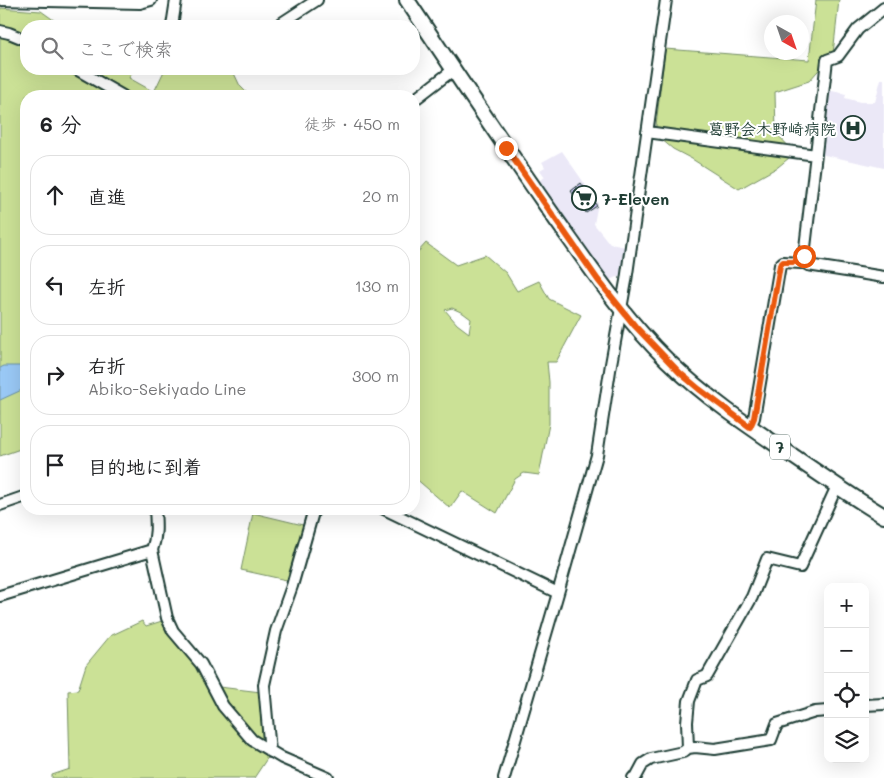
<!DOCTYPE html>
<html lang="ja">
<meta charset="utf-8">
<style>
body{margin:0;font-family:Mali,"Klee One",sans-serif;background:#f2f2f2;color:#202124}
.controls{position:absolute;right:15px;bottom:15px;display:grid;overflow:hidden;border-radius:10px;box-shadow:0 5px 20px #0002}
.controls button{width:45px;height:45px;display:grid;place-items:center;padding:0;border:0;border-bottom:1px solid #e0e0e0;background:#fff;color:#202124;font:25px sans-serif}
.compass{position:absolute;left:764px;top:15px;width:45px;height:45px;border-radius:50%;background:#fff;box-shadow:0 5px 20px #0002;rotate:140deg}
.stop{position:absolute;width:15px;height:15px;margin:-11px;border:4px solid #ea580c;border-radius:50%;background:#fff}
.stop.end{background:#ea580c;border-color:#fff;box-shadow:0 1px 5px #0008}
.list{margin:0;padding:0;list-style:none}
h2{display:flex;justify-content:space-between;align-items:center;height:65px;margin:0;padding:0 20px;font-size:21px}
h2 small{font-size:16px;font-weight:400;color:#757577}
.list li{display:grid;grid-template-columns:32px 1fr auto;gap:15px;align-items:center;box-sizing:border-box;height:80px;margin:0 10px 10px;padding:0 10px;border:1px solid #e0e0e0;border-radius:20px}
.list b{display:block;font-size:19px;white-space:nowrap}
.list p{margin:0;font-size:16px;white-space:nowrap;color:#757577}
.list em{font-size:16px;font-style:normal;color:#757577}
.icon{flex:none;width:28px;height:28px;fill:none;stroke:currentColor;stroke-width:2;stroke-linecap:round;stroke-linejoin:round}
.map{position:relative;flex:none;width:884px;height:778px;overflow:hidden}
.search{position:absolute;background:#fff;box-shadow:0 5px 20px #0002;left:20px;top:20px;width:400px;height:55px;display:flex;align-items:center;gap:12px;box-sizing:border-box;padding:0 18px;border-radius:20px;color:#757577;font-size:19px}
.panel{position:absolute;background:#fff;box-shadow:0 5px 20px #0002;left:20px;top:90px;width:400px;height:425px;border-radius:20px}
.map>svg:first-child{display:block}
.built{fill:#ebe8f7}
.green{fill:#cbe196;stroke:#758f65;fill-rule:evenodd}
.water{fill:#9ac9f6;stroke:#6991a8}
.building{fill:#bbb2e3;stroke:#1f3d34}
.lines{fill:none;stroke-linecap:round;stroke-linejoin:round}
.minor-casing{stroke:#1f3d34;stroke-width:14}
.major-casing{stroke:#1f3d34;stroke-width:18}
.minor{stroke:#fff;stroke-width:10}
.major{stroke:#fff;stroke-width:14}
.route{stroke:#ea580c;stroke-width:6}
.labels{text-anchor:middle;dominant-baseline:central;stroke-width:4;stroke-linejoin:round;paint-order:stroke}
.shield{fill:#fff;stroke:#627771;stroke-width:1}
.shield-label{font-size:15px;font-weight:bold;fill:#1f3d34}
.poi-label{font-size:16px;font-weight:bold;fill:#1f3d34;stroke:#fff;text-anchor:end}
</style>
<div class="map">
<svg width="884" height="778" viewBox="0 0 884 778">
<rect width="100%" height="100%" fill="#fff"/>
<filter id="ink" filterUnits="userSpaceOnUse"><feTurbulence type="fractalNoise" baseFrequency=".02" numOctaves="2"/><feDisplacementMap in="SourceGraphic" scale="10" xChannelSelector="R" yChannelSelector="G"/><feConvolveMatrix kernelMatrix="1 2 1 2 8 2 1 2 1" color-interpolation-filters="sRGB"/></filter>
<g filter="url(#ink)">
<!-- built -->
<path class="built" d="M881 79H884V168L820 154 827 90 846 94 845 98 860 102H875Z
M562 151 598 203 594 224 610 244 626 247 620 276 609 280 539 181 545 177 540 170 545 167 542 162Z"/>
<!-- green -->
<path class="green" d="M816 0H839L833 54 809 81 775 92 776 133 795 153 778 167 739 189 692 159 673 149 655 134 665 49 809 60Z
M0 8 41 11 62 26H26V69H134L129 78 154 92 165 69H232L240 86 250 96H26V408L25 409 26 413V447L0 456Z
M426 243 456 265 485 255 506 273 517 291 539 281 549 299 581 315 556 362H547L549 382V424L539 475 524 473 515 479 497 513 462 491 450 508 414 477V253H417ZM452 308 463 313 471 319 469 333 457 324 445 310Z
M253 513 307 526 291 581 241 570Z
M142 621 146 626 162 621 167 630 192 660 199 669 216 704 227 719 252 747 268 757 254 778H52V775L70 769 68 691 78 690 86 665 110 636Z
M219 687 261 692 267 746C248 730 231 710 219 687Z"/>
<!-- water -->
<path class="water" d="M4 366H26V388L0 400V368Z"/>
<!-- building -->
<path class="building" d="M581 183 597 206 586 213 571 191Z"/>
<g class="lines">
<defs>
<path id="minor" d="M0 0 140 3 151 0
M172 26 176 0
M277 26 317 0
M0 31 9 33 26 40
M76 69 123 96
M414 100 453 70
M647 132 816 155
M802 261 808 265 884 277
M750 427 754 418 780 265 783 262 801 263 802 261 804 256 827 60 838 56 858 29 884 8
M0 505 26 496
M384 509 558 593
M152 550C157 536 156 524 155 509
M0 596 152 550 167 618 173 631 201 664 223 706 252 740 282 758 328 778
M865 705 884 704
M688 748 687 722 689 701 697 680 707 676 752 597 767 559 800 567 837 486
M270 752 264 685 276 631 292 586 314 509
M504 778 558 593 597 455 611 364 626 281 666 0
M633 778 636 777 643 764 651 759 683 752 688 748 695 747 715 749 771 740 777 724 815 712 828 711"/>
<path id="major" d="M407 0C456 74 506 148 557 221 592 270 624 318 667 360 704 396 747 425 790 454 821 475 852 497 884 516"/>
</defs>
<!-- minor casing -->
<use href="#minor" class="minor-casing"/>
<!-- major casing -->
<use href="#major" class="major-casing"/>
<!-- minor -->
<use href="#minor" class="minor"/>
<!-- major -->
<use href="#major" class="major"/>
</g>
</g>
<g class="lines" filter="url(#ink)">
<!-- route -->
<path class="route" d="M506 148 598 280 635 326 680 373 699 389 750 427 754 418 780 265 783 262H800L802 261 804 256"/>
</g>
<!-- icons -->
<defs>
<symbol id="hospital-ring" viewBox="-11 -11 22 22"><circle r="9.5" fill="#fff" stroke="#1f3d34" stroke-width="1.5"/><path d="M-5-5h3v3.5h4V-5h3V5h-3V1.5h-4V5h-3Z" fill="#1f3d34"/></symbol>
<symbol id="supermarket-ring" viewBox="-11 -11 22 22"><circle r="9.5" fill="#fff" stroke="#1f3d34" stroke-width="1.5"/><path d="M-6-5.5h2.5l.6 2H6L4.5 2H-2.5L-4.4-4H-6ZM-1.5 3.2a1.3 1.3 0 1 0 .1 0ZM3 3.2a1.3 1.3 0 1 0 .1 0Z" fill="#1f3d34"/></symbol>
</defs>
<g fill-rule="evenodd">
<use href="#hospital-ring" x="839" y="114" width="28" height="28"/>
<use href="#supermarket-ring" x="570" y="184" width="28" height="28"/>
</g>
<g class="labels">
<!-- shield labels -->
<rect class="shield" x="770" y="434.5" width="20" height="25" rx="4"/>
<g class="shield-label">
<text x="780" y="447">7</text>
</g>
<!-- poi labels -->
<g class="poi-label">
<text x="836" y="128">葛野会木野崎病院</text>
<text x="602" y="198" text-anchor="start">7-Eleven</text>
</g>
</g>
</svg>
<div class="controls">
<button>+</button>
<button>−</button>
<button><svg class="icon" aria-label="locate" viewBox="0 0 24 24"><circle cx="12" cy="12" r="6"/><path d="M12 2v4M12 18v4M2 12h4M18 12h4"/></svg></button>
<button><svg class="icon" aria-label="layers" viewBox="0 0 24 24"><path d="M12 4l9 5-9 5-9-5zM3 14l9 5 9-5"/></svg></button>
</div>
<svg class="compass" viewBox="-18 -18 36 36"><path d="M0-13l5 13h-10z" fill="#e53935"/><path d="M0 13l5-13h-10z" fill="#757577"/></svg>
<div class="stop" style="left:804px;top:256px"></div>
<div class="stop end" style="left:506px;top:148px"></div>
<div class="search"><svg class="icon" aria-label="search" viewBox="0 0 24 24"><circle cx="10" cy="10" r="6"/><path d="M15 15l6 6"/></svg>ここで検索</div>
<section class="panel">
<h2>6 分<small>徒歩 · 450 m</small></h2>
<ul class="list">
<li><svg class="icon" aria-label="ahead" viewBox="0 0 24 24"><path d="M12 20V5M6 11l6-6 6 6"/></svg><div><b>直進</b></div><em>20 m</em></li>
<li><svg class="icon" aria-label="left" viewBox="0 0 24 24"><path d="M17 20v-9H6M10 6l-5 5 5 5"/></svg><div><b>左折</b></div><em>130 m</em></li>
<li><svg class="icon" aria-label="right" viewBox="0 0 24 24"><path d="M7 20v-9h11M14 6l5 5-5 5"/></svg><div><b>右折</b><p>Abiko-Sekiyado Line</p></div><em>300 m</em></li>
<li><svg class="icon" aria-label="arrive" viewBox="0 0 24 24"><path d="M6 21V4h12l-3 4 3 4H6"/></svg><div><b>目的地に到着</b></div></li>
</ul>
</section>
</div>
